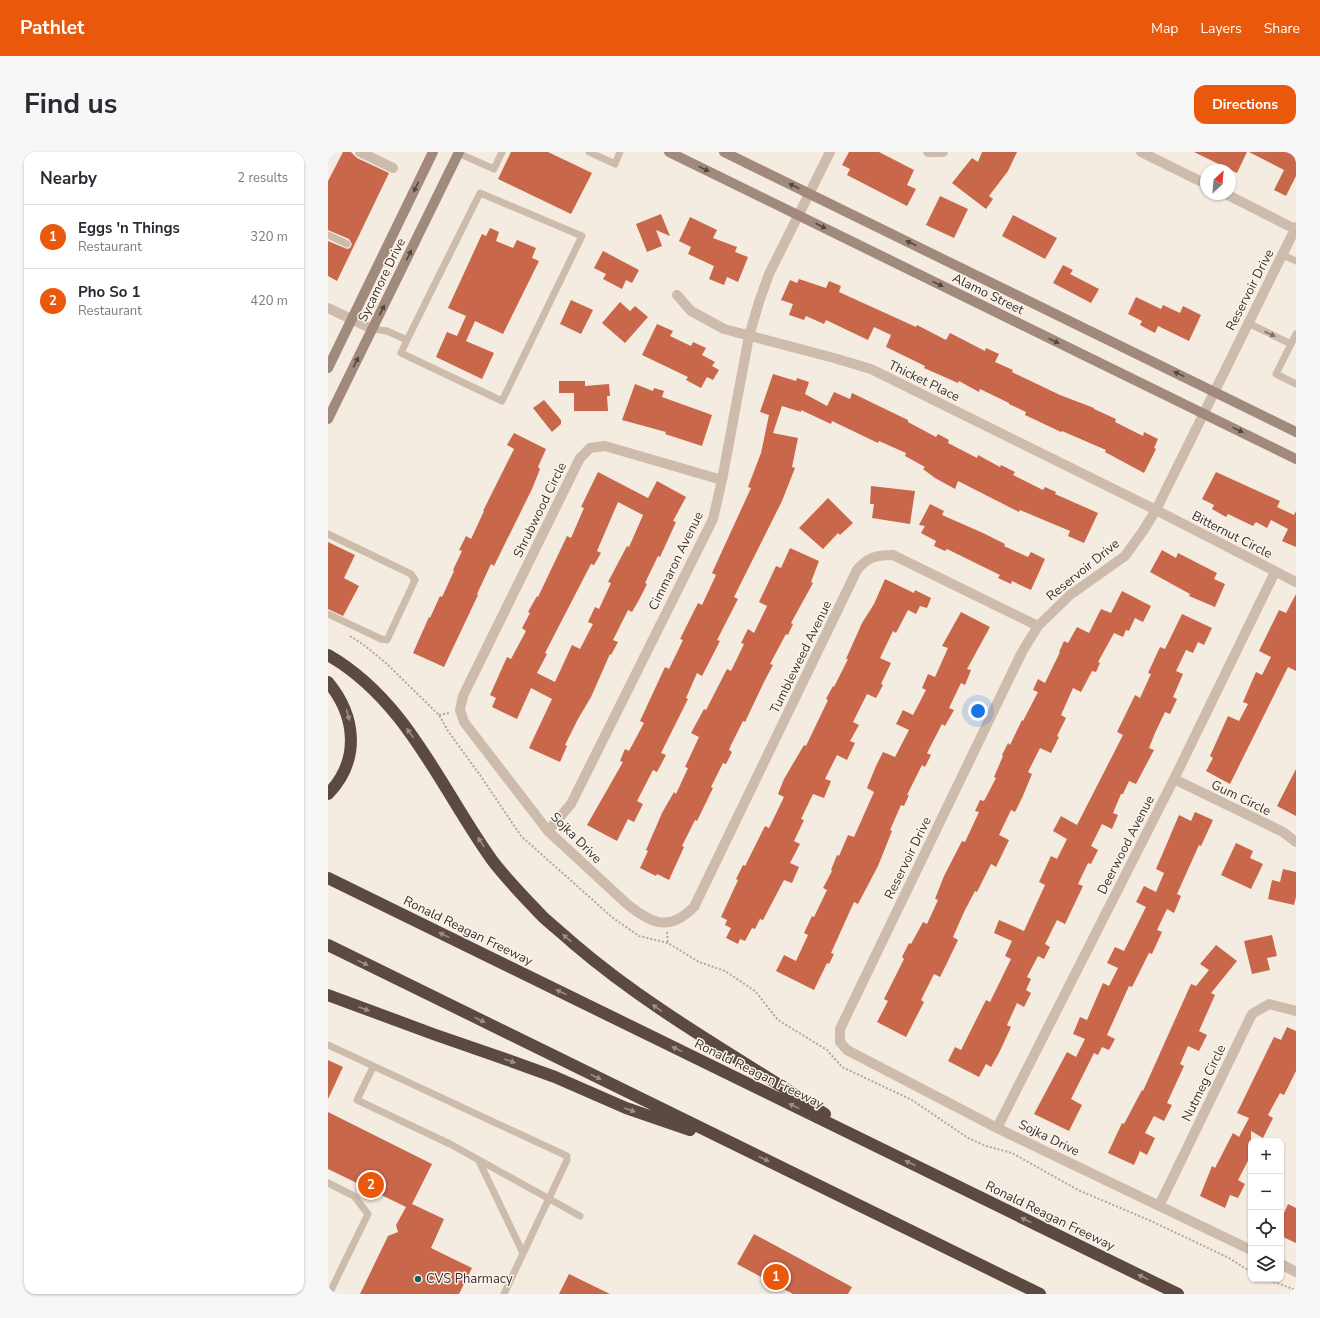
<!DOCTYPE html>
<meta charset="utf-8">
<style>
body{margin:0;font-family:"Nunito Sans",sans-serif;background:#f7f7f7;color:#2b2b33}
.controls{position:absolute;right:12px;bottom:12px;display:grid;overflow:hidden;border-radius:8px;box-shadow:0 1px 3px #0004}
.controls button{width:36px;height:36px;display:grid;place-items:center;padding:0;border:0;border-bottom:1px solid #e1e1e2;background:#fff;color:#2b2b33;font:20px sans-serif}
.compass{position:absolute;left:872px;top:12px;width:36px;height:36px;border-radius:50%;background:#fff;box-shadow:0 1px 3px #0004;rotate:26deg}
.you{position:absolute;left:650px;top:559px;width:14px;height:14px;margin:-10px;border:3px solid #fff;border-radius:50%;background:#1a73e8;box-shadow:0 0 0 6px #1a73e833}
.badge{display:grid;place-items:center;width:26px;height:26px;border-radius:50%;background:#ea580c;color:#fff;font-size:13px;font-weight:700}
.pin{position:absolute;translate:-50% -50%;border:2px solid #fff;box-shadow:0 1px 4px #0006}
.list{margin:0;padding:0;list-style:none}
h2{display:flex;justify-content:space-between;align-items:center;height:52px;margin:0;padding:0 16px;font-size:17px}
h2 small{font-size:13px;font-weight:400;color:#7c7c81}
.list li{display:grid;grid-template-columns:26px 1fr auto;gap:12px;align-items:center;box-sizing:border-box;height:64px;padding:0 16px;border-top:1px solid #e1e1e2}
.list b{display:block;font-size:15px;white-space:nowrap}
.list p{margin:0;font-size:13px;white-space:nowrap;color:#7c7c81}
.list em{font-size:13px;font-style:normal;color:#7c7c81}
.icon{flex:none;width:22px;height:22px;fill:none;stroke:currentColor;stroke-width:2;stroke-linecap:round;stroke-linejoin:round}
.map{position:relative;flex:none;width:968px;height:1142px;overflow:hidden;border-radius:12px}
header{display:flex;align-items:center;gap:24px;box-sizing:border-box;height:56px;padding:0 20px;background:#ea580c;color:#fff}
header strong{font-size:19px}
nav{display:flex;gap:22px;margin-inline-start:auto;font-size:14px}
.intro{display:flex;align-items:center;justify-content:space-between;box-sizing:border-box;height:96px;padding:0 24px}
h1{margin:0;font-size:28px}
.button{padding:10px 18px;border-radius:12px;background:#ea580c;color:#fff;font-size:14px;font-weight:700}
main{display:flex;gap:24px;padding:0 24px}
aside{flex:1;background:#fff;border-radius:12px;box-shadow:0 1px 3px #0004}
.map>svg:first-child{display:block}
.building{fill:#c9674a;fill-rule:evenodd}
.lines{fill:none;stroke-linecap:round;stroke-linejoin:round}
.path{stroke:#b9a595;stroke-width:2;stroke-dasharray:2 2;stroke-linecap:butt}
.service{stroke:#cdbbab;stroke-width:7}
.minor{stroke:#cdbbab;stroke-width:10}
.secondary{stroke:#a1897c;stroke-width:10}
.motorway{stroke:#5c4a42;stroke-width:12}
.oneway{fill:#54463f}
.oneway2{fill:#7d6f65}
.oneway3{fill:#9c8e87}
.poi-dot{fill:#1e5a5e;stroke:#fbf5ee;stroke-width:1.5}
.labels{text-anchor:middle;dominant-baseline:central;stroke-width:3;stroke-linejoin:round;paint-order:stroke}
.street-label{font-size:13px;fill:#3b302b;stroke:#fbf5ee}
.poi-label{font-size:13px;fill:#3b302b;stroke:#fbf5ee;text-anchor:start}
</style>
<header>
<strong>Pathlet</strong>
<nav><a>Map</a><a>Layers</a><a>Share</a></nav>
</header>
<div class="intro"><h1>Find us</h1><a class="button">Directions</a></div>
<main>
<aside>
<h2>Nearby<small>2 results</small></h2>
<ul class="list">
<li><span class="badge">1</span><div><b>Eggs 'n Things</b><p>Restaurant</p></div><em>320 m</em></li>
<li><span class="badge">2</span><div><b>Pho So 1</b><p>Restaurant</p></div><em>420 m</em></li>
</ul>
</aside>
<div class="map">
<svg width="968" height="1142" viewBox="0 0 968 1142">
<rect width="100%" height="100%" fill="#f4ebe1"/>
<!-- building -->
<path class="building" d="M15 0H23L29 6 61 21 9 129 0 124V89L19 97 22 96 24 92 21 87 0 78V29Z
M183 0H220L264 21 243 62 170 27Z
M521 0H551L586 18 579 33 588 37 579 54 519 23 522 17 514 13Z
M654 0H689L680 19 661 44 665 47 658 57 624 31 644 6 650 10Z
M866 0H919L909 21Z
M921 0H968V24L958 44 946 38 956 18Z
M612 44 640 57 626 86 598 73Z
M333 62 342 84 328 78 334 94 319 100 308 72Z
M685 63 729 86 717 107 674 84Z
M362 65 389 78 385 86 409 95 407 100 420 105 410 130 399 125 396 133 381 127 386 114 360 102 363 95 351 89Z
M162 76 171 80 168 89 185 96 189 88 208 96 204 106 211 109 175 182 147 169 138 189 166 201 154 227 108 205 119 180 129 184 138 164 120 156 154 82 158 84Z
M275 99 311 118 304 131 298 128 294 137 275 127 278 122 266 116Z
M735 113 745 118 742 122 771 137 763 151 725 131Z
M471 127 498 136 501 129 513 134 511 140 588 175 589 173 618 188 622 181 657 199 658 196 671 202 667 210 685 218 684 220 732 243 766 256V257L788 267 787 270 815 284 816 280 830 287 826 296 828 297 816 321 777 300 778 298 734 279 733 280 697 263 698 260 681 252V251L652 237 651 240 631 229 630 231 596 216 597 214 558 195 563 183 546 175 540 188 498 168 496 172 478 164 476 168 461 163 465 152 453 148 462 128 469 131Z
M808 145 833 157 835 153 852 161 855 154 873 163 861 189 830 174 827 181 812 173 814 169 800 162Z
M243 148 265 158 253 182 232 172Z
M292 150 302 159 307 154 320 165 297 191 274 171Z
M329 172 345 179 342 184 363 194 365 190 378 196 374 203 387 210 384 214 391 218 385 228 379 225 373 236 358 228 360 225 314 203Z
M445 222 468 229 469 226 481 230 477 242 499 254 506 240 522 247 524 241 580 268V270L608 285 610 282 621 288 620 291 649 306 650 303 672 315 673 313 687 320 685 323 715 338 717 335 728 340 727 342 770 361 756 391 740 384 742 379 692 358 691 360 630 329 627 337 607 326 595 317 597 315 577 304 578 301 551 289 550 291 504 269 503 272 473 258V260L454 254 445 281 470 286 464 315 467 316 454 349 406 445 410 447 389 488 392 489 374 524 369 521 358 546 360 547 333 601 338 603 329 620 325 618 309 649 315 652 306 670 300 667 289 689 259 673 295 610 292 609 297 597 301 599 316 571 312 569 337 515 341 517 355 488 352 487 370 451 374 453 388 423 384 421 423 336 420 335 433 301 441 263 432 260Z
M231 229H257V234L281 232 282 244H279L280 259H246V241H231Z
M307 232 325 239 326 236 336 239 334 245 384 263 374 294 337 282 338 280 294 268Z
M216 248 233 268V272L224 280 205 256Z
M186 281 218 297 210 315 212 317 204 337 166 414 163 412 149 442 150 443 116 515 85 501 101 465 102 466 112 444 114 445 126 419 125 418 134 399 131 398 138 384 143 387 156 359H155L186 297 179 293Z
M270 320 320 346 329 329 358 345 345 369 348 370 332 405 330 404 317 431 319 432 312 446 304 460 300 458 285 488 290 490 283 503 282 502 263 545 250 567 237 593 239 594 232 610 201 596 224 547 203 536 189 567 164 555 168 546 162 543 179 505 183 507 198 479 194 476 202 461 200 460 209 444 210 445 239 384 243 386 256 356 253 355ZM290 350 315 363 312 370 301 395 299 394 280 430 283 431 271 457 267 455 260 470 265 472 252 497 244 493 227 530 209 521 219 502 217 501 263 412 266 413 273 401 269 399Z
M888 320 952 349 949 355 966 363 968 359V395L954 389 960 377 943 368 939 376 928 370 925 374 900 362 898 365 884 357 886 353 874 347Z
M543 334 587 339 582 372 544 366 546 352H542Z
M500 346 525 371 512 383 510 381 495 397 471 376Z
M602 352 616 359 614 363 655 381 677 392 676 394 700 405 703 400 717 407 703 438 684 429 683 432 670 426 672 423 619 397 617 399 606 394 608 389 593 381 597 374 591 373Z
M0 390 27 403 16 426 31 434 15 464 0 457Z
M462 396 491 409 483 430 485 431 463 471 465 472 460 483 458 482 442 512 445 513 437 528 417 570 415 569 403 593 401 598 404 600 398 612 395 611 383 635 385 636 369 669 367 668 354 694 356 695 341 728 329 722 328 724 312 716 320 699 318 698 334 661 346 640 348 642 360 616 357 615 371 585 363 581 376 557 378 558 399 517 403 519 416 492 413 491 420 477 426 481 439 454 431 450 448 414 453 416Z
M834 398 848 406 850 401 889 421 886 427 897 432 887 455 861 444 862 442 822 420Z
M557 427 586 441 587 438 603 446 599 456 592 454 588 462 580 458 568 481 565 479 552 506 563 511 553 532 555 533 548 546 539 542 525 570 531 573 522 589 527 591 519 608 509 603 497 627 503 629 496 646 485 642 473 667 476 668 466 689 472 692 462 711 471 715 464 731 456 728 435 768 432 767 427 777 424 776 417 789 412 787 410 792 398 786 403 776 397 773 399 768 393 765 410 728 408 727 415 713 417 714 437 674 441 676 456 645 450 642 456 627 476 593 478 594 500 548 498 547 505 534 506 535 520 507H518L534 471 546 452Z
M794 439 823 454 815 470 807 466 801 479 798 478 795 485 786 481 770 510 772 511 768 520 764 519 753 540 745 536 733 563 738 566 729 584 731 585 723 601 712 596 700 620 704 622 694 646 687 660 683 658 671 683 681 688 668 715 663 712 649 740 647 739 636 760 625 785 630 788 619 811 612 825 606 822 593 848 596 850 578 885 549 870 560 849 556 847 576 807 574 805 581 791 583 792 595 770 599 772 610 748 607 747 616 724 634 689 637 690 651 660 647 659 652 648 656 649 668 626 666 625 675 604 674 603 680 591 682 593 694 568 695 569 710 540 705 538 710 527 717 531 732 500H731L736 489 740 491 749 475 761 481 773 457 783 461Z
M968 442V519L960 515 902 632 878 619 885 606 882 604 900 564 911 569 920 552 915 550 928 520 934 523 943 505 931 499 951 458 958 461Z
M633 460 662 475 639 517 643 518 637 533 633 531 621 556 626 558 617 574 614 572 599 601 603 603 597 615 594 613 579 643H581L576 654 573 653 562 678 564 679 550 714 530 752 526 750 503 801 506 802 501 812 499 811 486 838 448 819 456 803 468 809 480 783 476 781 484 764 486 765 499 738 495 736 504 719 503 718 509 703 511 704 520 683 526 685 546 640 539 636 548 614 555 600 567 605 581 578 568 572 575 558 585 563 598 538 594 536 600 522 607 525 620 496 614 494Z
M854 462 884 476 876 493 870 490 865 501 858 498 848 519 855 522 845 545 849 547 842 562 837 560 827 581 821 596 826 598 808 632 801 629 795 642H793L785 661 790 663 784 677 774 672 763 694 770 698 763 712 760 711 750 732 755 734 737 772 729 768 717 792 722 795 716 807 710 804 699 825 703 827 698 838 703 841 696 855 689 851 679 873 683 875 671 901 663 915 658 912 651 925 620 909 627 895 633 898 658 848 662 850 683 807 677 804 684 789 666 781 671 768 696 779 717 733 711 730 723 704 729 707 739 687 725 679 733 664 749 673 795 583 789 580 807 543 812 546 823 522 820 521 832 495 837 497Z
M968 617V664L949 654Z
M867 660 885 668 873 694 871 693 849 742 853 744 846 761 839 757 829 778 834 780 824 802 821 801 804 835 801 834 779 883 787 887 781 898 774 895 770 903 766 901 743 947 754 953 741 979 706 962 739 900 748 905 757 887 745 882 752 865 759 868 775 831 781 834 790 816 779 811 787 795 796 799 818 755 808 750 816 734 828 740 836 721 828 717 851 663 863 669Z
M908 691 925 699 922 706 935 712 923 737 893 723Z
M955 717 968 720V745L966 753 940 747 944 728 952 730Z
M944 783 949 804 939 806 942 818 924 822 916 789Z
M888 793 909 809 883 841 887 843 871 879 879 883 871 899 860 894 852 912 856 914 839 951 844 953 836 969 826 964 817 981 827 986 819 1003 812 999 806 1013 780 1001 794 971 796 972 814 938 815 939 863 832 868 834 881 818 872 812Z
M959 875 968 879V919L956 943 952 941 940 963 945 966 935 986 923 979V1003L910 1028 917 1032 910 1046 902 1043 897 1056 872 1044 884 1014 887 1016 905 981 911 985 921 966 909 961 946 885 953 888Z
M0 908 15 915 0 947Z
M0 960 104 1012 84 1052 116 1067 103 1096 144 1116 131 1142H32L60 1084 70 1080 68 1073 78 1055 0 1017Z
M960 1052 968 1056V1091L953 1084V1068Z
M426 1082 524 1135 520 1142H465L409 1112Z
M241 1122 282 1142H231Z"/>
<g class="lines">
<!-- path -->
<path class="path" d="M22 484 36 493 59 512 111 563 120 579 152 623 193 684 285 766 311 784 340 791 371 810 397 819 427 839 450 868 499 898 514 915 584 948 640 986 658 994 684 1001 750 1038 823 1069 901 1106 923 1120
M111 563 121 561
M339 780 340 791
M938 1127 968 1138"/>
<!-- service -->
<path class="service" d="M261 0 287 12 292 0
M130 1 166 17 174 0
M0 83 19 92
M955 103 968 109
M920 171 963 192
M44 177 59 179 79 188 73 201 174 249 254 84 152 41 79 188
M968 182 948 222 968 232
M0 382 83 422 87 428 59 488 53 487 0 462
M0 893 239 1004V1008L176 1142
M45 915 29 948 124 993 252 1064
M151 1009 195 1101
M0 1031 26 1044 40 1062 1 1142"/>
<!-- minor -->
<path class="minor" d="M32 0 65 16
M600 0H615
M813 0 878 32
M898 42 967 77
M349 143 363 159 396 177 506 206 543 217 828 358 968 430
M0 156 44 177
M394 328 277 294 262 296 252 306 135 544 132 558 136 570 220 679 299 752C324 772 341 780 366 755L529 418C539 405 549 403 565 403L710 474
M846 627 955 680 968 690
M220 679 243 652 385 367 394 328 421 184 431 150 441 122 502 0
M669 976 846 627 947 420
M831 1054 924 862 941 852 968 859
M923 1098 669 976 519 898 512 890V877L694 500 710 474 742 443 797 404 815 379 828 358 968 75
M953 1112 968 1120"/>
<!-- secondary -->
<path class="secondary" d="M341 0 968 307
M396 0 968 280
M0 216 105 0
M0 267 131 0"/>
<!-- motorway -->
<path class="motorway" d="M0 503C79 548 113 637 164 708 179 728 198 747 215 765 225 774 236 783 246 792 323 858 413 907 497 962
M0 530C28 564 33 608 0 642
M0 726 850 1142
M0 793 712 1142
M0 843 105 882 180 908 227 925 298 956 362 978"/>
</g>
<!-- one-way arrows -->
<defs><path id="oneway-solid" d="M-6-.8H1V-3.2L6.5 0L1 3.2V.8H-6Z"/></defs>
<g class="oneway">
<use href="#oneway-solid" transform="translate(376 17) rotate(26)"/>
<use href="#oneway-solid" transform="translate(466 34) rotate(-154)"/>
<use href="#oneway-solid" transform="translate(88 35) rotate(116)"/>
<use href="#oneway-solid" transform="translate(493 74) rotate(27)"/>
<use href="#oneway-solid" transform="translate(583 91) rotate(-154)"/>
<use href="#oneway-solid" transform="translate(81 103) rotate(-64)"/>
<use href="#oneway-solid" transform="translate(610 132) rotate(26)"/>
<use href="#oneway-solid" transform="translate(54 158) rotate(-64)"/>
<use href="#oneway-solid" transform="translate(726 189) rotate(26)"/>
<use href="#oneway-solid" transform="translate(28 210) rotate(-63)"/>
<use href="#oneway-solid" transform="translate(851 222) rotate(-154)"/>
<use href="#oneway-solid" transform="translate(910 278) rotate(26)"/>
</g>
<use class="oneway2" href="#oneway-solid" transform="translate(942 182) rotate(25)"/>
<g class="oneway3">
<use href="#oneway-solid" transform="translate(20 563) rotate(74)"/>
<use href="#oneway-solid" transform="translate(82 581) rotate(-125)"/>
<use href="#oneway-solid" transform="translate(153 690) rotate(-123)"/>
<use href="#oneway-solid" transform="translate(116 783) rotate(-154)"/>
<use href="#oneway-solid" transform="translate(239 786) rotate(-139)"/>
<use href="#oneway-solid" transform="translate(35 811) rotate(26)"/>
<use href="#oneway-solid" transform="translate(233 840) rotate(-154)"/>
<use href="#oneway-solid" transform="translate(329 856) rotate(-145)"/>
<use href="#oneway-solid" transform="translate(36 857) rotate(21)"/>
<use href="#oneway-solid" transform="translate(152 868) rotate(26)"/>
<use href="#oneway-solid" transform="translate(349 897) rotate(-154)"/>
<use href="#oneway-solid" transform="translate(182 909) rotate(20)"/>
<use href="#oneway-solid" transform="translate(268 925) rotate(26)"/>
<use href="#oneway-solid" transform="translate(466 954) rotate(-154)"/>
<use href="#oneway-solid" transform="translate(302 958) rotate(20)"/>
<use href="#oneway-solid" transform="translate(436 1007) rotate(26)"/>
<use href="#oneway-solid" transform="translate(582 1011) rotate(-154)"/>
<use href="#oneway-solid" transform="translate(698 1068) rotate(-154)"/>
<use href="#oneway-solid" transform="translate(815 1125) rotate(-154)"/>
</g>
<!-- markers -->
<circle class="poi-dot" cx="90" cy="1127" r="4"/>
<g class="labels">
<!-- street labels -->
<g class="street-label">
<text transform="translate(54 128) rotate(-64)">Sycamore Drive</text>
<text transform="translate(922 138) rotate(-63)">Reservoir Drive</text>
<text transform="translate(660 142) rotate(26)">Alamo Street</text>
<text transform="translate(596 229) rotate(26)">Thicket Place</text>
<text transform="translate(212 358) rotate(-64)">Shrubwood Circle</text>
<text transform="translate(904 383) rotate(27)">Bitternut Circle</text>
<text transform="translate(348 409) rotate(-64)">Cimmaron Avenue</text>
<text transform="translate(755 418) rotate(-39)">Reservoir Drive</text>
<text transform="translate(473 505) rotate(-64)">Tumbleweed Avenue</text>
<text transform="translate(913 646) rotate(26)">Gum Circle</text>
<text transform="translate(248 686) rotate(45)">Sojka Drive</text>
<text transform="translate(798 693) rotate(-63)">Deerwood Avenue</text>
<text transform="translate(580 706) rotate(-64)">Reservoir Drive</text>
<text transform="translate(140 779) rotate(26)">Ronald Reagan Freeway</text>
<text transform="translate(431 922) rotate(26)">Ronald Reagan Freeway</text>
<text transform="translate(876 931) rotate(-64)">Nutmeg Circle</text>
<text transform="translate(721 986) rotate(26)">Sojka Drive</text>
<text transform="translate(722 1064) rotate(26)">Ronald Reagan Freeway</text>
</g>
<!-- poi labels -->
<g class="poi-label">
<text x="98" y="1127">CVS Pharmacy</text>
</g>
</g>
</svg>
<div class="controls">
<button>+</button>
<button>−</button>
<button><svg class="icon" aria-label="locate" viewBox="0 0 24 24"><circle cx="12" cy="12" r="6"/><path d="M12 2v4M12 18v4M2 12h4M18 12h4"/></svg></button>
<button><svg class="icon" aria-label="layers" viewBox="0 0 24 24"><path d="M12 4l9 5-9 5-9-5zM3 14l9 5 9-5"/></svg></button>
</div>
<svg class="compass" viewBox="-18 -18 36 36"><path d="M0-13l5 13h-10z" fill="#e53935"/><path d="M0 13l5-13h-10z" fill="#7c7c81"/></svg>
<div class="you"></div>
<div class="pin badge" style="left:448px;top:1125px">1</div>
<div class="pin badge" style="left:43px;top:1033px">2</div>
</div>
</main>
